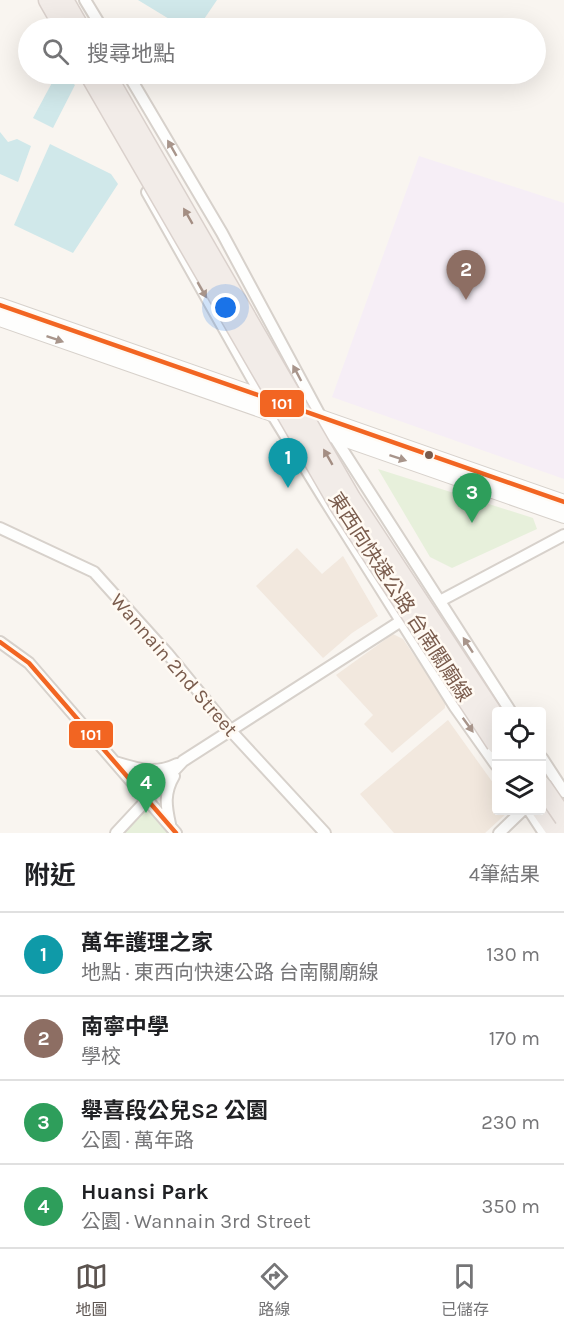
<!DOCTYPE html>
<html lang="zh-TW">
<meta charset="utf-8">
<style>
body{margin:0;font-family:Karla,"Noto Sans TC",sans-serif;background:#f6f6f6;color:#202124}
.controls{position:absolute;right:18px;bottom:18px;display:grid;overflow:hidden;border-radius:6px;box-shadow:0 6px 24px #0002}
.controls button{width:54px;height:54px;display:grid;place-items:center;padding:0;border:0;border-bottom:2px solid #e0e0e0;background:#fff;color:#202124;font:30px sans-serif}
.you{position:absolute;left:226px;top:308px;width:21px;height:21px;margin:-15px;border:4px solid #fff;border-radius:50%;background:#1a73e8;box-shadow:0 0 0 9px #1a73e833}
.badge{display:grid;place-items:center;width:39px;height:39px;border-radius:50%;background:#5c5450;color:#fff;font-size:20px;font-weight:700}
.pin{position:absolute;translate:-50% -50px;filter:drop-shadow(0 2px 3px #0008)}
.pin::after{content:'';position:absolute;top:32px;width:21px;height:18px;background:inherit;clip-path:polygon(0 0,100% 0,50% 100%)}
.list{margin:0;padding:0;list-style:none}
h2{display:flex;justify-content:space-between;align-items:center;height:78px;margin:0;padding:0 24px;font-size:26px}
h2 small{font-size:20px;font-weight:400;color:#757577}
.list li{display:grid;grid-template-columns:39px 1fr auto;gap:18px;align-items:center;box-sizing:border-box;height:84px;padding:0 24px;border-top:2px solid #e0e0e0}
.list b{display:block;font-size:22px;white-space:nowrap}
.list p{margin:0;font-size:20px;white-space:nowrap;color:#757577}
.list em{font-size:20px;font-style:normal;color:#757577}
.icon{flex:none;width:33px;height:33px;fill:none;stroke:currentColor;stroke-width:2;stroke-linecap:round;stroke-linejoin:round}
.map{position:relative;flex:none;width:564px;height:833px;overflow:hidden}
.search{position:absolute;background:#fff;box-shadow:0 6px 24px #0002;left:18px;right:18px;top:18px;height:66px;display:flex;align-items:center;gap:15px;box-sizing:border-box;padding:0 21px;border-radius:33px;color:#757577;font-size:22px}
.sheet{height:414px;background:#fff}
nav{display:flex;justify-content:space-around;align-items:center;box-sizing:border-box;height:84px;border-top:2px solid #e0e0e0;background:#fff;font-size:16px;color:#757577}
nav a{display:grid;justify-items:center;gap:3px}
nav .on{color:#5c5450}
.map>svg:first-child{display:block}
.residential{fill:#f2e8de}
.education{fill:#f6eef6}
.green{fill:#e7f0db}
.water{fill:#d0e8ea}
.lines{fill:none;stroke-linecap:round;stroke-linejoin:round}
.minor-casing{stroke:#d7d1cb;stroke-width:14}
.tertiary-casing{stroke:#d7d1cb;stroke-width:16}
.trunk-casing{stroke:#dad1cc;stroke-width:21}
.minor{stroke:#fefefd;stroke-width:10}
.tertiary{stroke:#fefefd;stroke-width:14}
.trunk{stroke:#f2ece8;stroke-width:18}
.trunk-bridge-casing{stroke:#dad1cc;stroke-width:21;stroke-linecap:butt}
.trunk-bridge{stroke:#f2ece8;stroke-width:18}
.bus-1-casing{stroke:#fffaf3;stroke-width:9}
.bus-1{stroke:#f26522;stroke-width:4.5}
.oneway{fill:#a8958b}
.oneway2{fill:#a48e83}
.bus-dot{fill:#7a5c4d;stroke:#fffaf3;stroke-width:2}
.labels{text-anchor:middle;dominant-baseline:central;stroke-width:5;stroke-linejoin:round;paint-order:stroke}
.street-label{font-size:20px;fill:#7a5c4d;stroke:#fffaf3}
.line-badge{stroke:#fffaf3;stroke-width:2}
.badge-label{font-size:16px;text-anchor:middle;font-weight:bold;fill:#fff}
</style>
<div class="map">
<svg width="564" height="833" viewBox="0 0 564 833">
<rect width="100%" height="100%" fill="#f9f5f0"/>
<!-- residential -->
<path class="residential" d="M297 548 322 574 343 556 378 616 352 633 323 658 256 586Z
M393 634 403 639 445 701V708L392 753 364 724 373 715 336 675Z
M448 720 496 787V810L509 811 485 833H394L360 794Z"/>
<!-- education -->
<path class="education" d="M419 156 564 203V479L332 397Z"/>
<!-- green -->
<path class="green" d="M378 469 533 518 537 529 452 568 430 557Z
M147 800 176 833H113Z"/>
<!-- water -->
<path class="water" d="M138 0H217L198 28H184Z
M64 77 75 85 53 128 33 118 54 79 60 80Z
M0 132 8 142 17 139 31 146 18 182 0 174Z
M50 144 111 174 118 184 73 253 14 225Z"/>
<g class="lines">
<defs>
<path id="minor" d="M85 0 102 28
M128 74 222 233 322 419
M147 192 272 414 323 497 455 707 496 765
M333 435 511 712
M0 528 94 572 167 653 231 731 325 833
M440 601 564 535
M0 642 29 663 176 833
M542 758 564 792
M115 762C138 769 155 775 177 764
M529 810 544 833
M170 824C166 806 164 793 174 776
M116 833 183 761 401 621
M499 833 523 810"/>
<path id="tertiary" d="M0 305 564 502
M0 319 564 516"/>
<path id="trunk" d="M48 0 64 28
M64 0 80 28
M541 810 557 833"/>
</defs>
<!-- minor casing -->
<use href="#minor" class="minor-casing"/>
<!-- tertiary casing -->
<use href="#tertiary" class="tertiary-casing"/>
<!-- trunk casing -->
<use href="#trunk" class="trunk-casing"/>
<!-- minor -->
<use href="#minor" class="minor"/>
<!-- tertiary -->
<use href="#tertiary" class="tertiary"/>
<!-- trunk -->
<use href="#trunk" class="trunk"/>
<defs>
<path id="trunk-bridge" d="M89 74 340 507 496 744
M106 74 351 498 496 718
M542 786 564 818"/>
</defs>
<!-- trunk-bridge casing -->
<use href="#trunk-bridge" class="trunk-bridge-casing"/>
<!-- trunk-bridge -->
<use href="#trunk-bridge" class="trunk-bridge"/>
<defs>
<path id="bus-1" d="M0 305 564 502
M0 642 29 663 176 833"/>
</defs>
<!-- bus-1 casing -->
<use href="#bus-1" class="bus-1-casing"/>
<!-- bus-1 -->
<use href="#bus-1" class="bus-1"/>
</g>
<!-- one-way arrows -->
<defs><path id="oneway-solid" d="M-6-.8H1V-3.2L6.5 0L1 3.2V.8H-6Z" transform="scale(1.5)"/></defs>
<g class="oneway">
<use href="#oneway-solid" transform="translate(172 148) rotate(-120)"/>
<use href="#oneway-solid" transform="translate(202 290) rotate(60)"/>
<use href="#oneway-solid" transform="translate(55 339) rotate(19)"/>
<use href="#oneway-solid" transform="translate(297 373) rotate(-118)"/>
<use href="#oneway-solid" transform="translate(398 458) rotate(18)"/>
<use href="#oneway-solid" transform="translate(468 645) rotate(-123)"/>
<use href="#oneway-solid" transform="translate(468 725) rotate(54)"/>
</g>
<g class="oneway2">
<use href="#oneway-solid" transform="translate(188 216) rotate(-120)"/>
<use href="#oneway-solid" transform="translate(328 457) rotate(-120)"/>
</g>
<!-- markers -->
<circle class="bus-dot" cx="429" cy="455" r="5"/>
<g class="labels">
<!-- street labels -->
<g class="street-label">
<text transform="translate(400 597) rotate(57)">東西向快速公路 台南關廟線</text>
<text transform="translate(174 665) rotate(49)">Wannain 2nd Street</text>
</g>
</g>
<g class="line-badge">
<rect x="259" y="389" width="46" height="29" rx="6" fill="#f26522"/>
<rect x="68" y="720" width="46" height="29" rx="6" fill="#f26522"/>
</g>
<g class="badge-label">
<text x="282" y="409">101</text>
<text x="91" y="740">101</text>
</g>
</svg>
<div class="controls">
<button><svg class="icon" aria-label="locate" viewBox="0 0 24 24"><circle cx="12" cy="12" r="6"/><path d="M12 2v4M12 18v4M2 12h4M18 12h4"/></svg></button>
<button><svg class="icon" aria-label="layers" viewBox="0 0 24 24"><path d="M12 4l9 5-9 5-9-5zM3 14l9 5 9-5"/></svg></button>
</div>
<div class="you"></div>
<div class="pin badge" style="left:288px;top:488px;background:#0f9aa8">1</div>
<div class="pin badge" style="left:466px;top:300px;background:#8d6e63">2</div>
<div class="pin badge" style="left:472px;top:523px;background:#2e9e5b">3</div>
<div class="pin badge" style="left:146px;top:813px;background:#2e9e5b">4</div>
<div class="search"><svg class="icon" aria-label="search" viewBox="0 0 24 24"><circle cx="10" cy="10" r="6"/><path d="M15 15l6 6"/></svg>搜尋地點</div>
</div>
<section class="sheet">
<h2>附近<small>4筆結果</small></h2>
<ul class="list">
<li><span class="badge" style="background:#0f9aa8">1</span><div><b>萬年護理之家</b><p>地點 · 東西向快速公路 台南關廟線</p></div><em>130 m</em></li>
<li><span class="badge" style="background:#8d6e63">2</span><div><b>南寧中學</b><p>學校</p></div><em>170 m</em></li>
<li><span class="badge" style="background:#2e9e5b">3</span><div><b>舉喜段公兒S2 公園</b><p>公園 · 萬年路</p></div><em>230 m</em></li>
<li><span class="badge" style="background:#2e9e5b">4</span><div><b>Huansi Park</b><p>公園 · Wannain 3rd Street</p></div><em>350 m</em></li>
</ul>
</section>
<nav>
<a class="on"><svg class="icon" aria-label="map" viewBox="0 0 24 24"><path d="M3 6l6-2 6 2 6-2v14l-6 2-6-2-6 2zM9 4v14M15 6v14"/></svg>地圖</a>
<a><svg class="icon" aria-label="directions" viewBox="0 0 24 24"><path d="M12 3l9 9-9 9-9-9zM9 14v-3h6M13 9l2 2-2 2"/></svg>路線</a>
<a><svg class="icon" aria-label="saved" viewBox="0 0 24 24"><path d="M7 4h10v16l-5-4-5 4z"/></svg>已儲存</a>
</nav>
